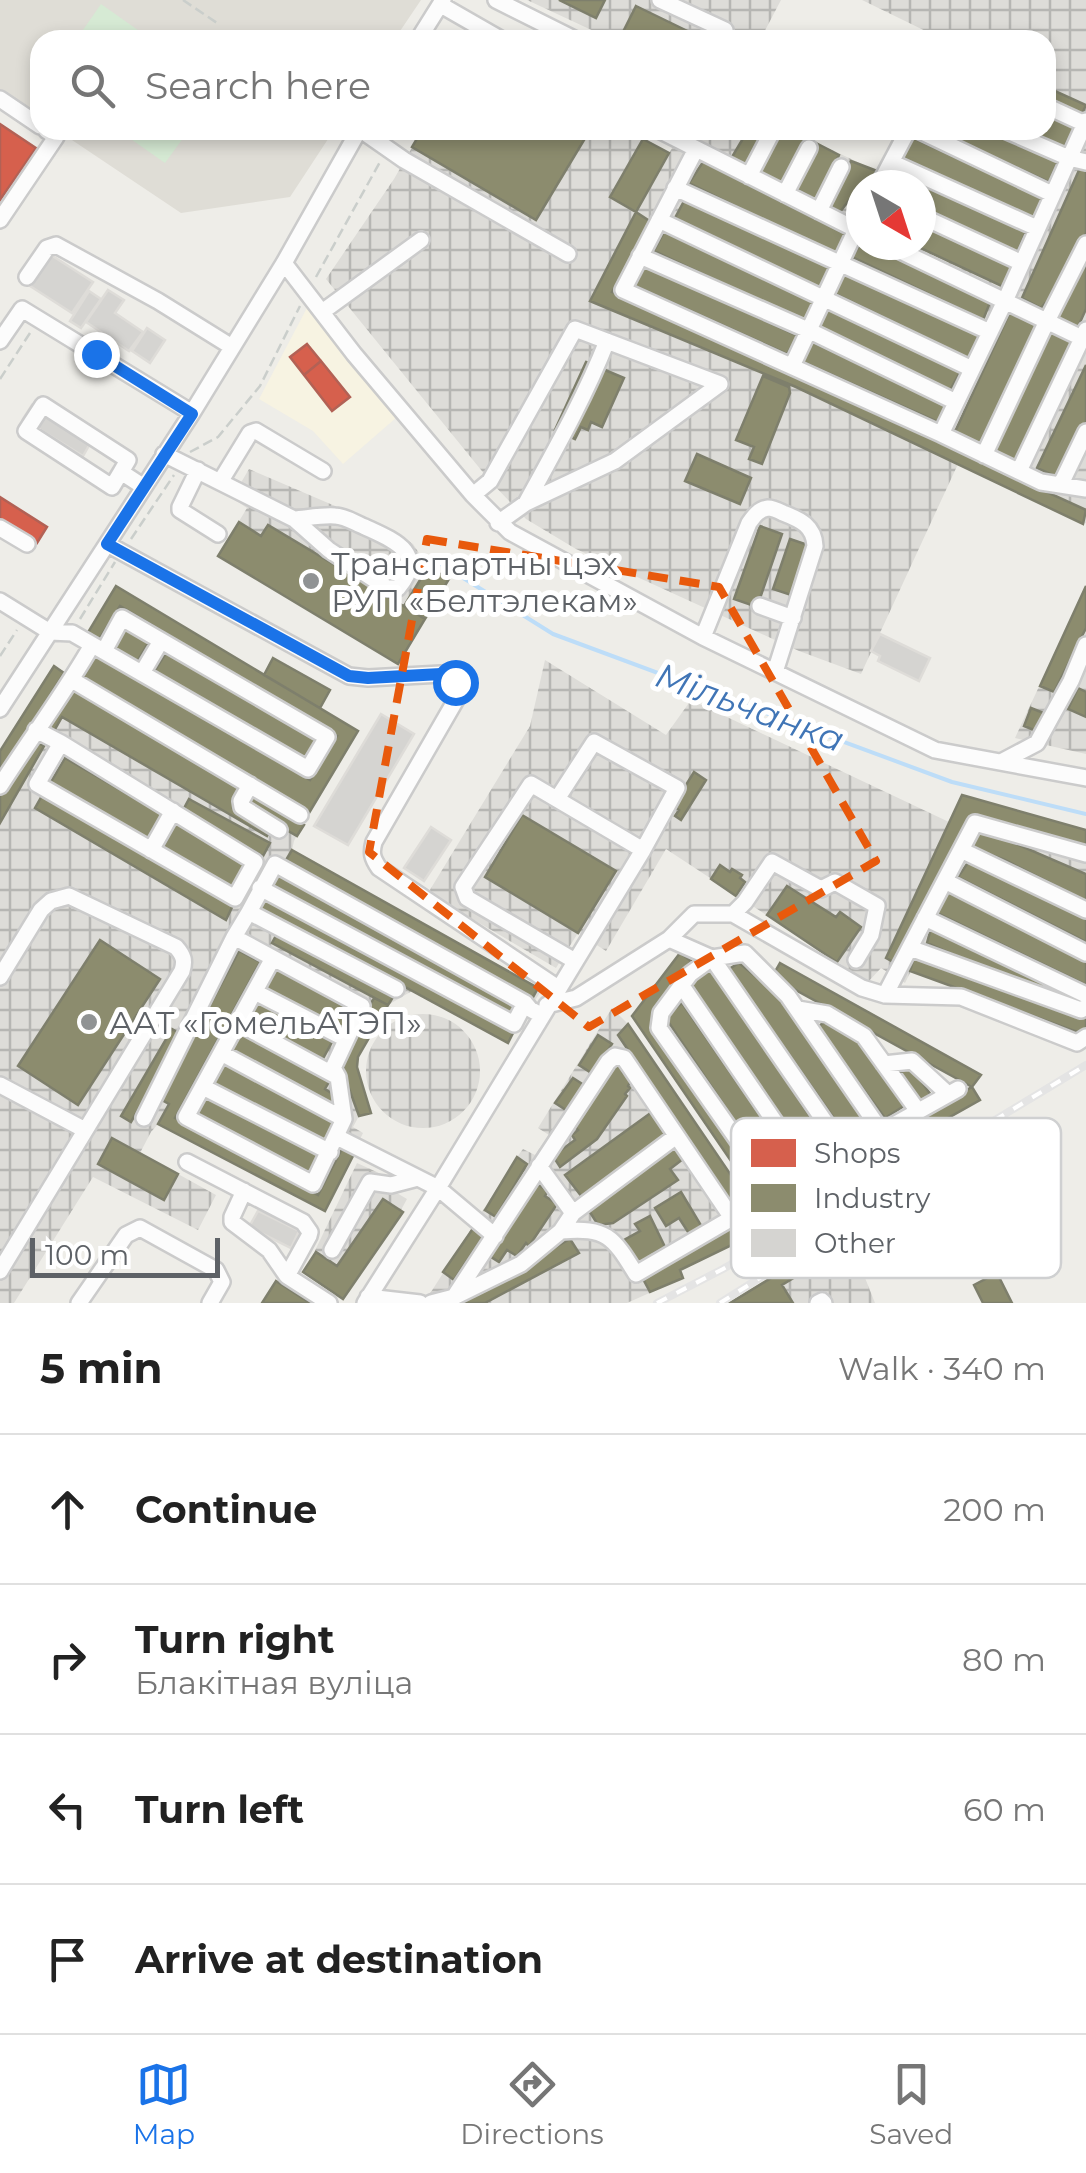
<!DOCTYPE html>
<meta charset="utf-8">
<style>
body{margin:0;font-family:Montserrat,sans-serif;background:#f6f6f6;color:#222}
.compass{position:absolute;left:846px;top:170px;width:90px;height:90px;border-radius:50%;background:#fff;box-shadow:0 5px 15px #0003;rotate:141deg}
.scale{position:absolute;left:30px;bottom:25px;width:190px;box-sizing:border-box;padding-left:10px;border:5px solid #5e6267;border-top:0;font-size:28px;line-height:35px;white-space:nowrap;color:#5e6267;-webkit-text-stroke:8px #fff;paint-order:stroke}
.stop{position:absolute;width:30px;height:30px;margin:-22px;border:8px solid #1a73e8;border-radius:50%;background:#fff}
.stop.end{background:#1a73e8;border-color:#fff;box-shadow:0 2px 10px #0008}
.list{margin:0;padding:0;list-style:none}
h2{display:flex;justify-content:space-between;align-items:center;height:130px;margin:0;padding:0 40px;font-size:42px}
h2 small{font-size:32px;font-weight:400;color:#767676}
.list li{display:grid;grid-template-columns:65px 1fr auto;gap:30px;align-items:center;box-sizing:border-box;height:150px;padding:0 40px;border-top:2px solid #e0e0e0}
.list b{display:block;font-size:38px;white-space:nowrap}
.list p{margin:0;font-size:32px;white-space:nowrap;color:#767676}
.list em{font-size:32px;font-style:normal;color:#767676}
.icon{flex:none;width:55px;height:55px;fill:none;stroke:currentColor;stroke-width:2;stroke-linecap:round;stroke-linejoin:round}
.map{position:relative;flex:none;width:1086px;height:1303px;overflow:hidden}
.search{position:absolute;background:#fff;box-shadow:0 5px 15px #0003;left:30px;right:30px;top:30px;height:110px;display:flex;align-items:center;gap:25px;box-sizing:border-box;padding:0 35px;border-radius:30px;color:#767676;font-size:38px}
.sheet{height:730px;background:#fff}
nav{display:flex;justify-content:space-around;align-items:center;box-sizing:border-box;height:140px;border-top:2px solid #e0e0e0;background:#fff;font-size:28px;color:#767676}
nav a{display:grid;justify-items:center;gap:5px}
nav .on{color:#1a73e8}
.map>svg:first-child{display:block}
.commercial{fill:#f7f3e2}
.industrial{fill:url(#industrial-grid);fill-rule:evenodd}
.education{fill:#dfddd6}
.garden{fill:#d6ead4}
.shops{fill:#d6604d;stroke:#b26155;stroke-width:2.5}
.industry{fill:#8c8c6e;stroke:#7e7f6c;stroke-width:2.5}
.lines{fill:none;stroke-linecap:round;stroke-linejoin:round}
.stream{stroke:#bdddf8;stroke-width:4}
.building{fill:#d5d4d1;stroke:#dedcd8;stroke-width:2.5}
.minor-casing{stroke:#cbcbcb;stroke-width:20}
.path{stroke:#cacecb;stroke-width:2.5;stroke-dasharray:10 5;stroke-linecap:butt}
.minor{stroke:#fcfcfc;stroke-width:15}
.rail-casing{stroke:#e4e4e4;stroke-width:8}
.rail{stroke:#fff;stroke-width:4;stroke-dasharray:11;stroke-linecap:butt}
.route{stroke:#1a73e8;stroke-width:12}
.marked{fill:none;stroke:#e8590c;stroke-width:8;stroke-dasharray:20 12;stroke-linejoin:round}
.poi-dot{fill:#909394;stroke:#fff;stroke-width:4}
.labels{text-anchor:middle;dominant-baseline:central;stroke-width:10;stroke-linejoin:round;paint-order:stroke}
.poi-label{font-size:32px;fill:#5e6267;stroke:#fff;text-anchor:start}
.water-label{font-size:35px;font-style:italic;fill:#4075b6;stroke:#fff}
.key{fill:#fff;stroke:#cfd0d1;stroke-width:2.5}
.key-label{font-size:28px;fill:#5e6267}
</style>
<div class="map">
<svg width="1086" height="1303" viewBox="0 0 1086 1303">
<defs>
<pattern id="industrial-grid" width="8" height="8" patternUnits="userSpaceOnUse" patternTransform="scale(2.5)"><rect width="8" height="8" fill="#dddcd8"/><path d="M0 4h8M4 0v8" fill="none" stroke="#b6b6b3"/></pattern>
</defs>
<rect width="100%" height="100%" fill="#eeede8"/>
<!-- commercial -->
<path class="commercial" d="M308 306 397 417 343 464 313 431 259 399Z"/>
<!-- industrial -->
<path class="industrial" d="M527 0H781L760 40H613Z
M862 0H1086V523L1083 524 958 464 861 674 799 651 576 549 526 519 490 481 326 279 394 179 422 130H629L669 153 684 130H789L877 171 898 130H1046V40H944ZM861 185H921V245H861Z
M249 469 391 530 413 544 428 567 449 579 398 664 218 556 247 508 232 498Z
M116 586 358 731 309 812 294 841 292 850 541 991 508 1043 412 991 388 1005 358 1057 357 1067 371 1113 359 1116 353 1127 363 1133 325 1211 158 1124 151 1132 140 1153 216 1195 198 1230 93 1177 14 1303H0V751L54 666 65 672Z
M1086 586V754L1015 738Z
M545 660 666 735 691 700 949 822 962 795 1086 830V1029L1080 1033 911 971 905 983 881 968 868 982 666 849 606 951 578 933 556 968 428 893 530 726Z
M612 1008 628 1024 767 1228 680 1269 683 1278 627 1303H424L517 1157 523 1149 535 1155 549 1135 538 1128Z
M366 1071a57 57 0 1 1 114 0a57 57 0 1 1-114 0Z
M357 1163 392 1179 390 1189 407 1199 401 1210 403 1212 343 1299 303 1272 310 1261Z
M848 1235 875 1303H730L836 1240Z"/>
<!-- education -->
<path class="education" d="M0 0H421L394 40H40V118L0 91Z
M57 130H334L290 197 181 213Z"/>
<!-- garden -->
<path class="garden" d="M101 4 152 40H76Z
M118 130H189L165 163Z"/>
<!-- shops -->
<path class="shops" d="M0 124 36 148 0 200Z
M307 344 321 361 304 375 290 357Z
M321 361 350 397 332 411 304 375Z
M0 497 47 527 37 543 0 519Z"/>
<!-- industry -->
<path class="industry" d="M559 0H605L596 18Z
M636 6 706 40H639L623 32Z
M1046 87 1086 105 1081 116 1046 99Z
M1046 113 1075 126 1063 149 1023 130H1046Z
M422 130H590L536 220 412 147Z
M748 130H766L746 168 732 157Z
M781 130H789L805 138 782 183 759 171Z
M934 130H986L1058 161 1049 182Z
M909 136 1043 198 1033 219 899 156Z
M643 139 669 153 636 212 610 197Z
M816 143 839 155 818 201 795 188Z
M851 161 877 171 869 185H861V200L859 205 849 200 840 212 830 206Z
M703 162 849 236 838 257 689 183Z
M1080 168 1086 171V233L1052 304 1045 303 1041 308 1022 298Z
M893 172 1027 229 1017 253 921 209V185H886Z
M684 201 832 268 822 289 675 218Z
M636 212 651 222 612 292 1086 510 1083 524 796 387 590 301Z
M921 224 1013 267 1004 287 914 245H921Z
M664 232 818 303 807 323 654 251Z
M861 243V245H869L991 300 983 320 852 257Z
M1086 253V309L1077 329 1055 318Z
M645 265 798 336 787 354 635 286Z
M844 273 979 336 968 358 834 293Z
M828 308 960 372 950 390 817 327Z
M1011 310 1038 323 981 447 954 434Z
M1048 331 1074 343 1017 462 991 450Z
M810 341 947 405 938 422 803 362Z
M586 362 624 378 602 427 591 422 588 430 581 427 575 439 555 430Z
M1086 365V422L1059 478 1037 468Z
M763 376 789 387 790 393 762 464 749 459 754 447 736 440Z
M697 454 751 478 740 504 685 481Z
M239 522 261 536 268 525 425 619 398 664 218 556Z
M760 526 782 534 757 607 734 599Z
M790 539 808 545 791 595 773 589Z
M428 567 449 579 425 619 404 606Z
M116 586 358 731 309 813 83 677 97 653 310 780 337 736 120 606 98 641 87 634Z
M1086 586V628L1054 692 1040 686Z
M125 627 150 640 137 662 113 648Z
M167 651 317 739 305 760 154 672Z
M273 658 330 690 320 708 264 675Z
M54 666 64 673 0 774V751Z
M70 688 244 790 233 808 270 830 267 836 62 717 54 731 47 727Z
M1078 688 1086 692V717L1068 709Z
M1031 708 1046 714 1039 732 1024 726Z
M34 741 44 746 0 823V795Z
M65 758 162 814 146 841 49 785Z
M694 772 706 780 681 820 675 816 679 810 673 806Z
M249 793 304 825 297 836 243 805Z
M43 794 234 903 226 920 35 808Z
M962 795 1086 830V845L972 815 897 964 886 958Z
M189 799 270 843 263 856 182 812Z
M522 815 616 871 578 933 485 877Z
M176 823 251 866 236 891 162 849Z
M979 828 1086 874V901L1005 860 970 847Z
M292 850 538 988 532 999 286 860Z
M969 861 1086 918V942L958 877Z
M720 865 730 872 732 869 742 875 740 878 745 882 736 896 711 879Z
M276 874 520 1007 514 1017 271 884Z
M787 886 836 917 840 912 861 927 837 962 767 915Z
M947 892 1086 959V985L935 912Z
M264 895 514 1031 508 1043 258 907Z
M931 928 1077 994 1072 1007 927 943Z
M278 932 395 994 388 1005 272 943Z
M100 940 160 979 78 1105 18 1066Z
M239 951 260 962 175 1118 318 1195 344 1145 355 1152 325 1211 158 1124 169 1104 160 1099Z
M680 953 691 961 654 1014 653 1027 772 1201 972 1087 980 1100 770 1218 632 1016Z
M915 954 1086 1010V1029L1080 1033 910 971Z
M739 963 780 996 871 1129 850 1141 729 969Z
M780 963 981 1075 972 1087 772 977Z
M710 966 831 1148 810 1160 687 981Z
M277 969 354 1012 343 1032 266 988Z
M374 998 388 1005 358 1057 357 1067 371 1113 359 1116 343 1072 346 1047Z
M259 1001 332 1042 320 1064 247 1022Z
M682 1003 797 1169 776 1183 665 1017Z
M825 1022 855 1037 904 1106 885 1118 817 1027Z
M628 1024 767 1228 680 1270 683 1278 650 1292 642 1277 664 1266V1262L744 1222 618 1035Z
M172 1029 182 1035 131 1122 121 1116Z
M241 1032 330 1080 325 1089 336 1096 331 1105 231 1050Z
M598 1035 612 1044 593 1074 579 1065Z
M224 1061 336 1120 324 1142 212 1083Z
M615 1062 626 1069 623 1073 632 1079 628 1086 630 1088 625 1094 627 1096 597 1139 560 1167 553 1156 575 1140 572 1135 578 1130 573 1124Z
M910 1066 931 1095 921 1102 900 1073Z
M573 1078 584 1085 566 1110 555 1103Z
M204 1093 320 1153 310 1174 193 1114Z
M652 1112 668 1134 582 1197 565 1175Z
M112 1138 178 1174 164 1200 98 1164Z
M675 1148 683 1159 670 1169 678 1180 613 1223 598 1225 588 1209Z
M517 1157 527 1164 496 1217 485 1210Z
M535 1183 548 1191 545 1196 557 1204 529 1246 526 1243 517 1256 507 1250 499 1262 488 1255Z
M681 1192 702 1227 690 1235 679 1218 666 1226 655 1208Z
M383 1199 403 1212 343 1299 303 1272 316 1252 337 1266Z
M650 1216 665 1247 654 1253 656 1256 639 1265 624 1240 640 1231 635 1224Z
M474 1227 484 1235 454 1280 443 1272Z
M570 1239 579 1253 485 1303H456Z
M789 1267 795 1277 782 1285 793 1303H730Z
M997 1273 1012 1303H983L974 1285Z
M276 1281 310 1303H262Z"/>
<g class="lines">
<!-- stream -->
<path class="stream" d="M431 558 553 634 952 782 1086 814"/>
</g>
<!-- building -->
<path class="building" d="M51 255 93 282 72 313 30 286Z
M108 290 124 300 115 313 143 332 129 351 86 322Z
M89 291 101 299 81 328 70 321Z
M147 328 165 340 150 363 132 351Z
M32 405 91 442 83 456 23 419Z
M880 634 930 658 919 681 878 661 880 656 871 651Z
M381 714 414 734 348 845 314 826Z
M431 827 451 840 424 881 404 868Z
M258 1211 299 1231 291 1248 249 1227Z"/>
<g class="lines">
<defs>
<path id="minor" d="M496 0 576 40
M660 0 725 30
M441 5 502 40
M418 40 443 0
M0 99 40 126
M1046 106 1085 124
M361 130 404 160 568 254
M659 130 861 232
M918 130 1052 194
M1005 130 1069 158 1086 162
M696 149 623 290 941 434 1041 482 1086 489
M891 162 1037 228
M749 176 773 130
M879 185 908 130
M675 188 990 332
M785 194 809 148
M819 211 841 167
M921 216 1022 263
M0 220 56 137 46 130
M659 220 972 369
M888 245 1086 340
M640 256 808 330 956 402
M284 263 354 354 473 495 510 532 703 637 935 750 1086 778
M27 277 47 248 56 245 158 301 232 347
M322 312 421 240
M0 341 22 309 192 413
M792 366 861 219
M941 434 1005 301 1086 121
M164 454 294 519 329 550 387 588H398C428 553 393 540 365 527 355 523 345 516 335 516 322 515 307 518 294 519
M984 455 1047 321 1086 244
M198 470 180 507V510L218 534
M1019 471 1086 330
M121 472 112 487 26 431 43 405 128 460 121 472 144 487
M220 482 250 433 256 431 323 471
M1061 484 1086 432
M473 495 490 481 575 329 720 384 615 461 526 503 498 523
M526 503C555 450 585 397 607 341
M0 528 27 544
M107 544 349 676 368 678 441 674 450 676 458 690 457 698 374 842C371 853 372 858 379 868L558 988
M0 601 50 632 72 633 308 769 327 737 122 618 104 651
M760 606 793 618
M703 637 749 523C754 516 759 509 768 508 772 508 779 511 783 513 801 520 814 526 815 546L775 672
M142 673 161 641
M72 680 300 815
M0 709 192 413 284 263 359 130
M36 730 61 743 255 862 235 898 37 784 61 743
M1003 761 1037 743 1071 681 1086 645
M250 785 241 801 242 807 279 830
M0 786C30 739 64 694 92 645
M557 799 594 742 677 788 643 850
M151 850 173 811
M961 850 1086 910
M945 881 1086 953
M260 888 514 1024 525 1003
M249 912 234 937 273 958 186 1117 313 1184 344 1119 338 1077 333 1068 362 1006 273 958
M733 914 745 902 772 862 821 889 835 882 877 906 871 935 856 960
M925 918 1086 995
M669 939 712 958 845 1151
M910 948 1081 1010 1086 1007
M0 977 41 910 51 901 69 896 176 947C184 956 185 961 182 971L0 1271
M682 986 809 1172
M396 989 249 912 275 864 525 1003 530 1009 541 1015
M255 992 346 1039
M885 995 975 823 1086 854
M547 1005 576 998 669 939 694 914H733L862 988 885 995 961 997 1077 1043 1086 1037
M798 1009 827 1014 864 1036 918 1111
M238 1023 338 1077
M221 1053 344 1119
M884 1064 912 1061 948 1094
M0 1085 85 1130
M203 1087 330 1152
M144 1118 234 937
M881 1131 788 996 745 953 712 958 690 974 661 1013 659 1028 774 1192 958 1089
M337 1137 438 1188 495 1236
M187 1162 303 1222 310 1232 309 1236 287 1276 329 1303
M539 1166 573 1213
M244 1191 232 1217V1222L269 1250 287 1276
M332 1250 370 1182 391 1185 418 1178
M368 1297 420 1303
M454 1297 608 1062 615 1056 624 1058 732 1218 636 1274C613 1237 607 1227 561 1231
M79 1303 126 1235 140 1228 216 1270 222 1282 210 1303
M365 1303 438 1188 643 850 531 784 463 887 467 898 575 961
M431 1303 454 1297 521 1264 561 1231 573 1213 675 1137
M818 1303 822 1301 824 1303"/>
</defs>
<!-- minor casing -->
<use href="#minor" class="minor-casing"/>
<!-- path -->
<path class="path" d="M183 0 220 25
M316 277 380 162
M0 379 30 333
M190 452 218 437 260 386 300 306
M131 539 174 475
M80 619 115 562
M0 656 17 630"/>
<!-- minor -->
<use href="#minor" class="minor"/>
<defs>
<path id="rail" d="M657 1303 723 1269 927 1152
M720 1303 852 1220 952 1146 1086 1065"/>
</defs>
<!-- rail casing -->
<use href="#rail" class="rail-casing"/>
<!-- rail -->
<use href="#rail" class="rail"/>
</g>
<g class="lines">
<!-- route -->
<path class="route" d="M96 354 192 414 107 544 349 676 368 678 441 674 450 676 455 682"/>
</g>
<!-- marked area -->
<path class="marked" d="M427 539 719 587 876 861 589 1027 369 852Z"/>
<!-- markers -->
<g class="poi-dot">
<circle cx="311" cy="581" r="10"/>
<circle cx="89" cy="1022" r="10"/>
</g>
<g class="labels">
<!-- poi labels -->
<g class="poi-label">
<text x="331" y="563">Транспартны цэх<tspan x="331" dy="37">РУП «Белтэлекам»</tspan></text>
<text x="109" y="1022">ААТ «ГомельАТЭП»</text>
</g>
<!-- water labels -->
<g class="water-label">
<text transform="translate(750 707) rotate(20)">Мільчанка</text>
</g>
</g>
<!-- legend -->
<rect x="731" y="1118" width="330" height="160" rx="15" class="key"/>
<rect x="751" y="1139" width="45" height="28" fill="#d6604d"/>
<rect x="751" y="1184" width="45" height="28" fill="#8c8c6e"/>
<rect x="751" y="1229" width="45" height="28" fill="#d5d4d1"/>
<g class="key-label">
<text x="814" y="1163">Shops</text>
<text x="814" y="1208">Industry</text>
<text x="814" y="1253">Other</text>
</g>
</svg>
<svg class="compass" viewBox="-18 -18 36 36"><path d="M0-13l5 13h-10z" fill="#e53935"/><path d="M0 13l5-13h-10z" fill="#767676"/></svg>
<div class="scale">100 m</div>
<div class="stop" style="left:455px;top:682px"></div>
<div class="stop end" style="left:96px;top:354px"></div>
<div class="search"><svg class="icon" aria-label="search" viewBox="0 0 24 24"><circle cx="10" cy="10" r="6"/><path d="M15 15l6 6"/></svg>Search here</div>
</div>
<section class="sheet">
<h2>5 min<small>Walk · 340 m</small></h2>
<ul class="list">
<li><svg class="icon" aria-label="ahead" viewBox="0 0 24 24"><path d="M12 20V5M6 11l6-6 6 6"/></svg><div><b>Continue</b></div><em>200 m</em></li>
<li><svg class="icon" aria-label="right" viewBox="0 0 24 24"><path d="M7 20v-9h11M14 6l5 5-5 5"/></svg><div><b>Turn right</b><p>Блакітная вуліца</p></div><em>80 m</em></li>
<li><svg class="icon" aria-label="left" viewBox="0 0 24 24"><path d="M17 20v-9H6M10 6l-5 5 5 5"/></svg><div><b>Turn left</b></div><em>60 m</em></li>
<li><svg class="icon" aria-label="arrive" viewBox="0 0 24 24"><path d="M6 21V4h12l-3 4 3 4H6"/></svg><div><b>Arrive at destination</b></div></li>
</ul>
</section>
<nav>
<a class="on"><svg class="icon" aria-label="map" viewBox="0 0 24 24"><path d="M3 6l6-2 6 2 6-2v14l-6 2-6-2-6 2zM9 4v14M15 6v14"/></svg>Map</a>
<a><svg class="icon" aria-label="directions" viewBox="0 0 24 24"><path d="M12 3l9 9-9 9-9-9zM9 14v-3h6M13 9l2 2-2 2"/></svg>Directions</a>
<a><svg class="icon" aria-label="saved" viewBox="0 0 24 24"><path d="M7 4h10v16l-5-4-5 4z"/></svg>Saved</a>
</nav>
